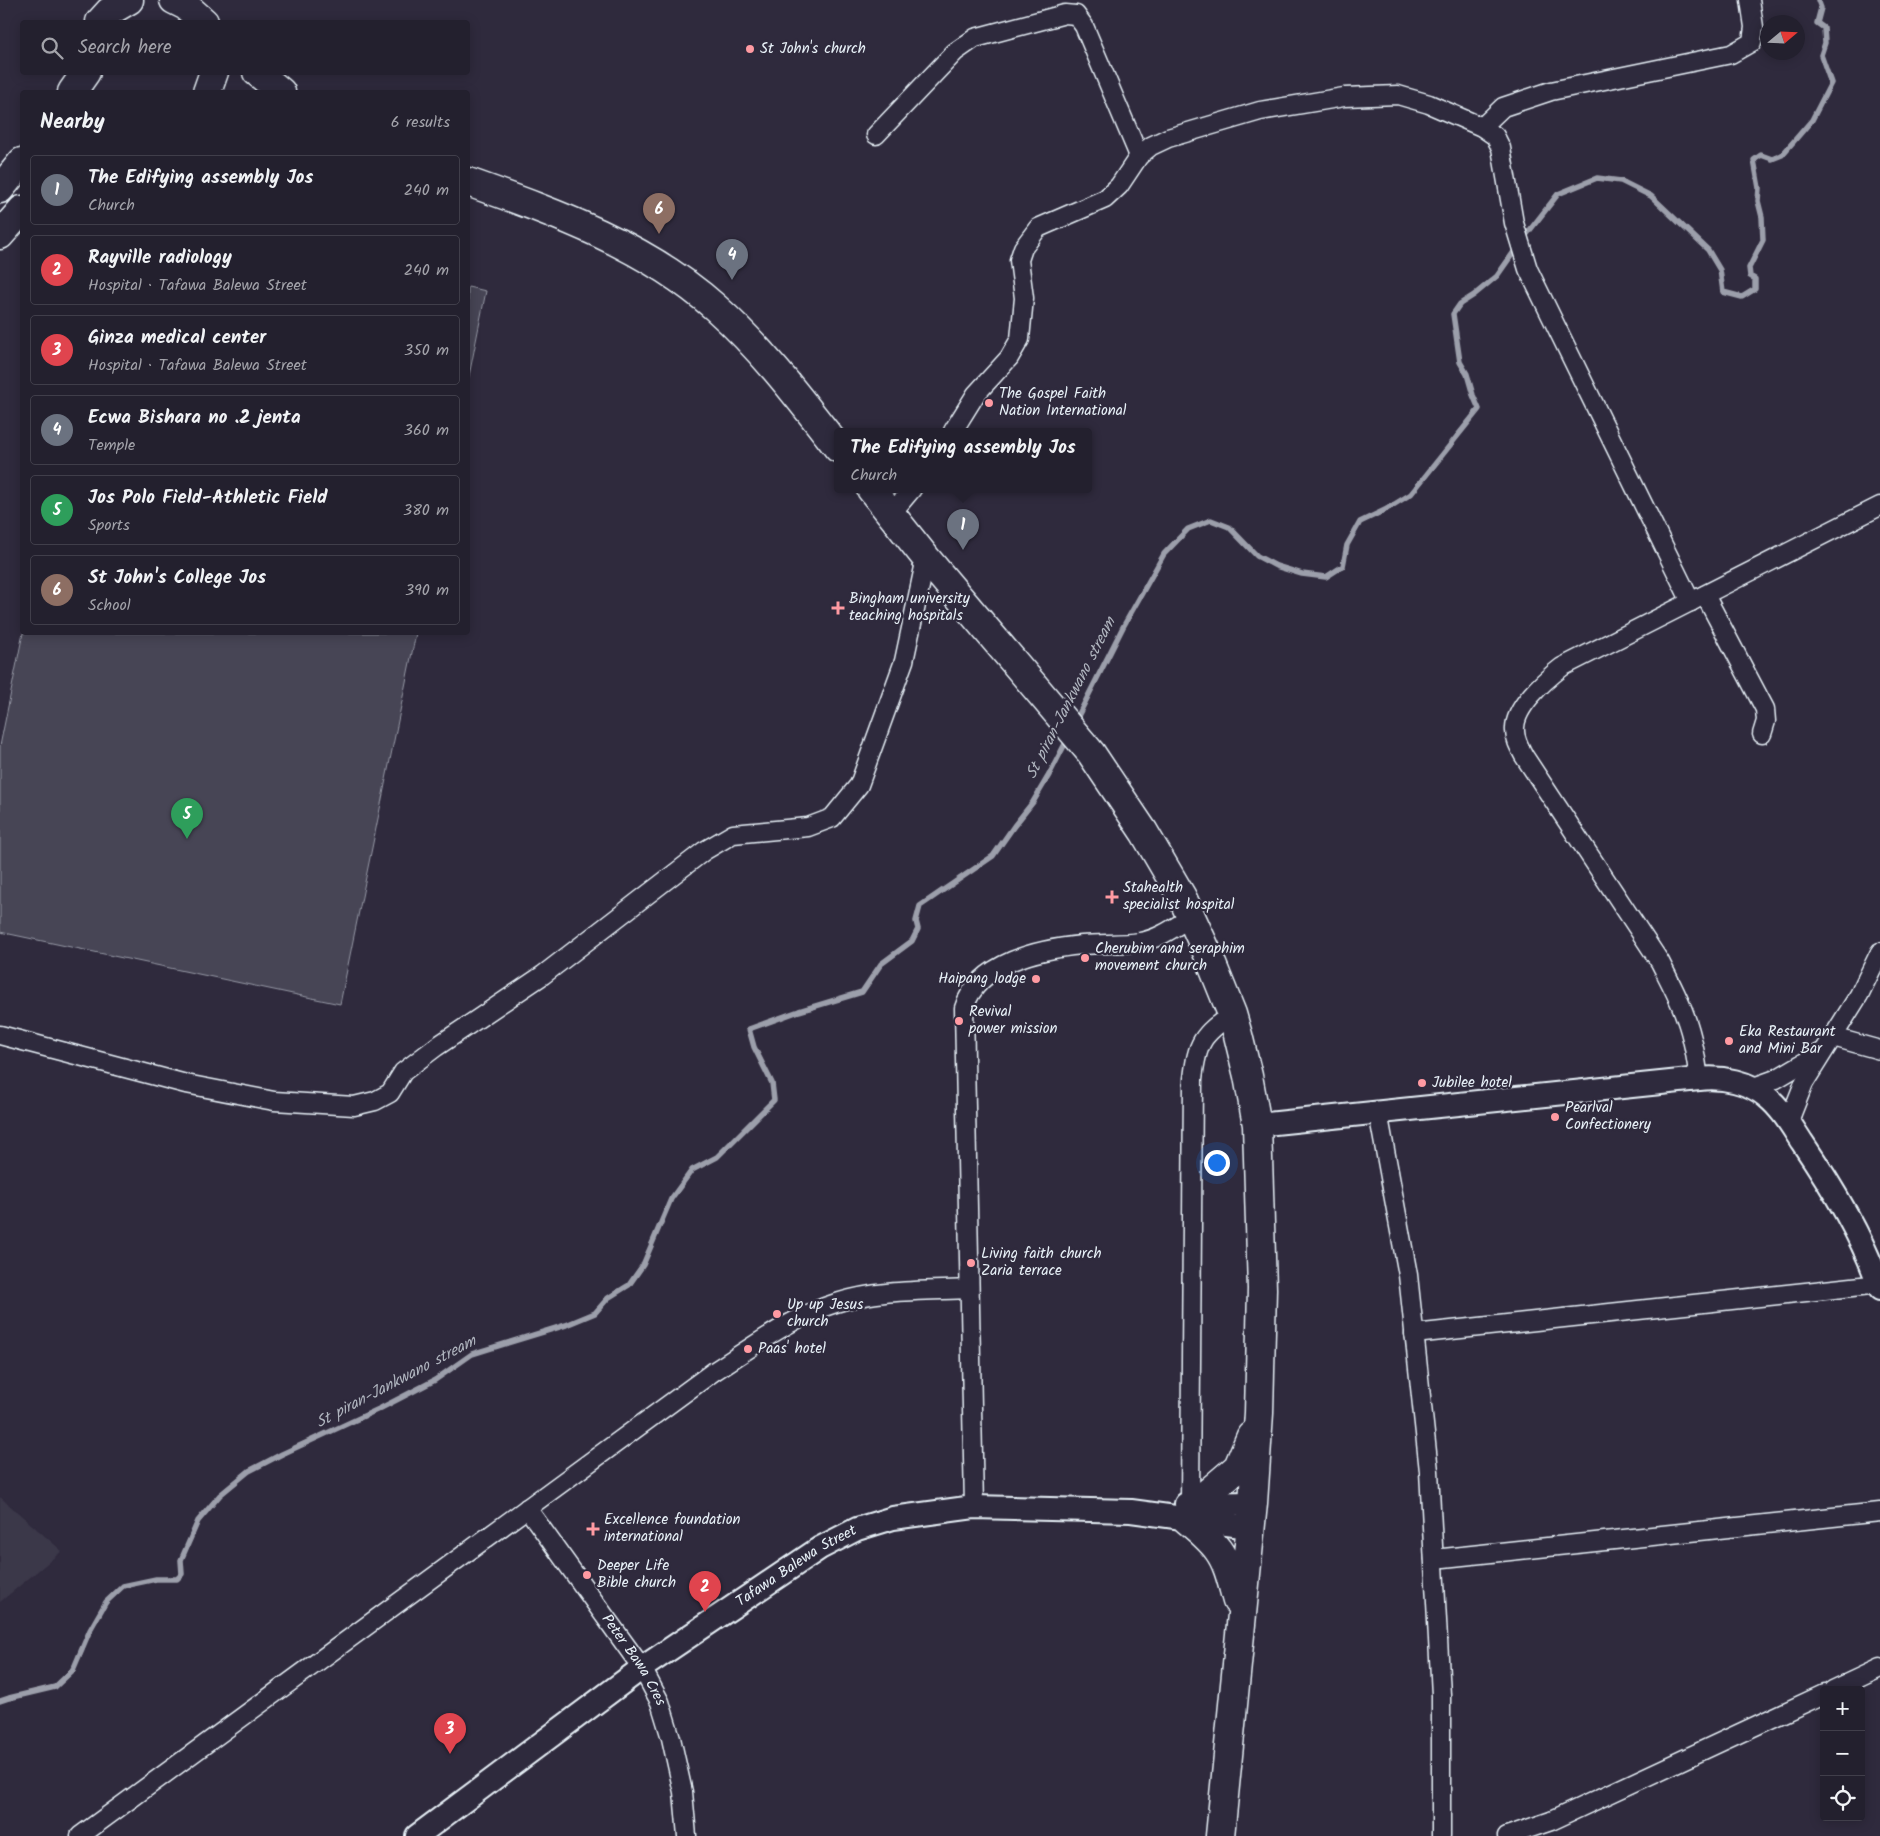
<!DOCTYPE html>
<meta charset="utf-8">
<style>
body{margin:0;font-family:Kalam,sans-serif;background:#2b2836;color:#f1f3f6}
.controls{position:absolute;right:15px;bottom:15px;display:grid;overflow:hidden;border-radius:5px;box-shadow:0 2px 12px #0003}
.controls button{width:45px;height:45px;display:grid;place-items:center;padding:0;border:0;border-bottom:1px solid #403e4a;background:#23202e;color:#f1f3f6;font:25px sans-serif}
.compass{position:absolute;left:1760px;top:15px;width:45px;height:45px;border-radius:50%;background:#23202e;box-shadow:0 2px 12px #0003;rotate:71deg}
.you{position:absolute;left:1216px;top:1162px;width:18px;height:18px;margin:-12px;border:4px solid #fff;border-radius:50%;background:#1a73e8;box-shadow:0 0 0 8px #1a73e833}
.badge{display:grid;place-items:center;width:32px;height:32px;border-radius:50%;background:#ff9aa2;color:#fff;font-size:16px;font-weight:700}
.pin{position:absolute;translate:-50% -41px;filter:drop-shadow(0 1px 2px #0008)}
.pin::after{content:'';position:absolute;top:26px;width:18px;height:15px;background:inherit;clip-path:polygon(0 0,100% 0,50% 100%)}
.popup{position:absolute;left:834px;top:428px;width:258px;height:65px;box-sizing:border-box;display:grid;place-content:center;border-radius:5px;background:#23202e;filter:drop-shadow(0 1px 4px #0005);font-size:16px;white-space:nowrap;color:#a3a3aa}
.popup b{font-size:19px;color:#f1f3f6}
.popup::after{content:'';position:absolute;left:50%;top:100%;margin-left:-10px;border:10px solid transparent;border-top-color:#23202e}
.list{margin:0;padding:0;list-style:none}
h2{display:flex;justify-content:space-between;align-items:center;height:65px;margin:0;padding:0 20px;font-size:21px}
h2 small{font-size:16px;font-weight:400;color:#a3a3aa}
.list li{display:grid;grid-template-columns:32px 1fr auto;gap:15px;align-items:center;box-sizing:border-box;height:70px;margin:0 10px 10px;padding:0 10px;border:1px solid #403e4a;border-radius:5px}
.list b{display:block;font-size:19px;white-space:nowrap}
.list p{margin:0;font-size:16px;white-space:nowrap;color:#a3a3aa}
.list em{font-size:16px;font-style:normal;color:#a3a3aa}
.icon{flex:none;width:28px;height:28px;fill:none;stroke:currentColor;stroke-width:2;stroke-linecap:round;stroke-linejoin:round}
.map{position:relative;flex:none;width:1880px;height:1836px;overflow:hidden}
.search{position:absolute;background:#23202e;box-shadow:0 2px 12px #0003;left:20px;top:20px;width:450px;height:55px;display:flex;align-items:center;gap:12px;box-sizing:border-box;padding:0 18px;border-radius:5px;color:#a3a3aa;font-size:19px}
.panel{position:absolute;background:#23202e;box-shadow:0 2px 12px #0003;left:20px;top:90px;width:450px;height:545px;border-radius:5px}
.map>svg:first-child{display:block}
.built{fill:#3b3749}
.green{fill:#464455;stroke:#979aa6}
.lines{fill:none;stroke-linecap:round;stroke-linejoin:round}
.stream{stroke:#9c9fab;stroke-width:5.5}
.minor-casing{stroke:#e8f1f8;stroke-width:21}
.tertiary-casing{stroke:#e8f1f8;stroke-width:26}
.primary-casing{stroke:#e8f1f8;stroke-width:31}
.trunk-casing{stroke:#e8f1f8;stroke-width:31}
.minor{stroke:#2f2a3d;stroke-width:18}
.tertiary{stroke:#2f2a3d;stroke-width:22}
.primary{stroke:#2f2a3d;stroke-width:28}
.trunk{stroke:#2f2a3d;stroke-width:28}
.poi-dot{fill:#ff9aa2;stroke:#2f2a3d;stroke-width:2}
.labels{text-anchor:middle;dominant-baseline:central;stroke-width:4.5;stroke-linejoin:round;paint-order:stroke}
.poi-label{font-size:15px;fill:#e8f1f8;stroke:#2f2a3d;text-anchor:start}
.street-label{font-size:15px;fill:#e8f1f8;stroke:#2f2a3d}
.water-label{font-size:16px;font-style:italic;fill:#afb4be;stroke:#2f2a3d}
</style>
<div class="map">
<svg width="1880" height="1836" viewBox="0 0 1880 1836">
<rect width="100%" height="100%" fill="#2f2a3d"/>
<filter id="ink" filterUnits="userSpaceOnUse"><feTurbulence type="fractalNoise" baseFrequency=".02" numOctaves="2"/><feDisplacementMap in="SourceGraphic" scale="10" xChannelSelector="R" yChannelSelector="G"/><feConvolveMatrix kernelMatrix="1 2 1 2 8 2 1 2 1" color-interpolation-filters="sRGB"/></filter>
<g filter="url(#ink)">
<!-- built -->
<path class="built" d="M0 1497 62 1551 0 1602Z"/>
<!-- green -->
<path class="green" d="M468 287 486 291 468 381Z
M23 633H416L340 1004 0 932V746Z"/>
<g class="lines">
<!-- stream -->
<path class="stream" d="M1523 239 1558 194 1597 178 1621 181 1651 196 1708 250 1720 270 1723 292 1742 297 1755 289V279L1750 276 1749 268 1763 240 1762 217 1758 201 1759 188 1754 160 1761 155 1772 159 1782 155 1812 120 1831 83 1821 55 1825 43 1824 28 1817 23 1821 8 1818 0
M1075 722 1123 627 1164 554 1188 529 1211 520 1229 527 1257 556 1276 566 1302 574 1326 577 1343 566 1347 545 1360 522 1385 510 1411 494 1479 409 1473 395 1467 374 1460 362 1453 314 1460 304 1474 295 1497 276 1518 246
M0 1701 9 1698 55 1687 73 1670 90 1630 106 1602 123 1586 156 1579H177L182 1574 181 1560 198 1521 220 1495 249 1471 282 1454 381 1408 435 1380 472 1354 566 1325 595 1313 608 1298 629 1285 643 1265 671 1199 692 1170 717 1157 774 1100 772 1083 754 1047 749 1029 799 1011 862 992 881 964 912 941 918 929 916 921 920 906 993 856 1014 826 1033 802 1049 775 1068 738"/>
<defs>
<g id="minor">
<path d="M1482 127 1503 107 1551 91 1731 54 1752 42 1754 27 1750 0"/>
<path d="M876 135 955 52 975 38 1065 14 1076 15 1084 26 1139 156"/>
<path d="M953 431 976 394 1009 358 1020 339 1024 298 1019 260 1023 248 1038 228 1105 199 1119 186 1139 156 1151 146 1168 138 1260 111 1344 97 1398 95 1429 104 1482 127 1495 136 1501 148 1514 223 1528 269 1691 602"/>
<path d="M891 514 912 489"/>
<path d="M1705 595 1765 709 1766 721 1762 734"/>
<path d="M0 1035 186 1084 274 1101 354 1106 375 1101 390 1093 403 1072 436 1047 543 975 704 851 733 834 808 827 832 818 859 785 904 661 926 558"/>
<path d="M1833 1037 1880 1050"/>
<path d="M1699 1079C1696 1058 1693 1037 1685 1016 1679 998 1669 980 1660 962L1524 756C1520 748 1515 740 1515 731 1513 708 1545 680 1562 667L1880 506"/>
<path d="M1751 1088 1776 1079 1820 1053"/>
<path d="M1378 1112 1408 1275 1429 1471 1441 1695V1836"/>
<path d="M1789 1121 1804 1083 1859 995 1880 952"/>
<path d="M1414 1334 1880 1284"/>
<path d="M1190 1503 1193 1079C1197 1042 1202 1035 1232 1014"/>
<path d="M974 1507 964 1008C978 962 1040 949 1082 945 1101 943 1121 945 1140 942 1159 939 1175 927 1191 917"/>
<path id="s1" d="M527 1508 642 1668 660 1702 671 1738 683 1792 687 1836"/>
<path d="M1434 1559 1880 1512"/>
<path d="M1833 1690 1880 1668"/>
<path d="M80 1836 713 1372C751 1348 793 1316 836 1303 879 1289 926 1291 969 1289"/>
<path d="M1507 1836 1551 1821 1824 1694"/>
</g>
<g id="tertiary">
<path d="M1257 1125 1699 1079C1721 1076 1750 1082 1767 1097 1782 1109 1792 1127 1802 1142 1831 1185 1865 1240 1880 1289"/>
<path d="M1186 1504 1253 1503"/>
<path id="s2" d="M417 1836 642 1668 820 1548 857 1529 893 1518 974 1507 1131 1511 1249 1527"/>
</g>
<path id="primary" d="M257 72 281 92
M468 182C555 213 646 245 716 308 762 349 800 399 838 448
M871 489 926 558 1091 753 1144 832 1182 897 1207 952 1232 1014 1238 1035 1248 1076 1257 1125 1262 1289 1259 1413 1253 1503 1220 1836
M1196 1503 1238 1467 1251 1436
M1187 1520C1198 1529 1209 1538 1218 1550 1229 1565 1232 1584 1237 1601"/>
<path id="trunk" d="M174 0 186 6 204 22
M100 22 110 11 129 0
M72 92 86 72
M207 92 214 72
M0 189 22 162
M0 235 22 210"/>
</defs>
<!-- minor casing -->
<use href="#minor" class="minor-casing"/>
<!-- tertiary casing -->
<use href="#tertiary" class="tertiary-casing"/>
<!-- primary casing -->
<use href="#primary" class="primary-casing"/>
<!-- trunk casing -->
<use href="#trunk" class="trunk-casing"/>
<!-- minor -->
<use href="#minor" class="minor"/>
<!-- tertiary -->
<use href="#tertiary" class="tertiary"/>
<!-- primary -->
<use href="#primary" class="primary"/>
<!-- trunk -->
<use href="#trunk" class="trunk"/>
</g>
</g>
<!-- markers -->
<g class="poi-dot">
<circle cx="750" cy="49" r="5"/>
<circle cx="989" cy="403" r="5"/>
<path d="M835.5 600.5h5v5h5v5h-5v5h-5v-5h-5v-5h5z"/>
<path d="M1109.5 889.5h5v5h5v5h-5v5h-5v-5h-5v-5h5z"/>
<circle cx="1085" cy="958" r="5"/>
<circle cx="1036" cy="979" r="5"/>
<circle cx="959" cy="1021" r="5"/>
<circle cx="1729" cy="1041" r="5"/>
<circle cx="1422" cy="1083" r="5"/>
<circle cx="1555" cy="1117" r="5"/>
<circle cx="971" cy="1263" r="5"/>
<circle cx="777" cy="1314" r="5"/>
<circle cx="748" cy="1349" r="5"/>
<path d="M590.5 1521.5h5v5h5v5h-5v5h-5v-5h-5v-5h5z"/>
<circle cx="587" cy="1575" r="5"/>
</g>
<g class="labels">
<!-- poi labels -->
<g class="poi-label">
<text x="760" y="49">St John's church</text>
<text x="999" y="394">The Gospel Faith<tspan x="999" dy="17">Nation International</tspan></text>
<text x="849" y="599">Bingham university<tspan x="849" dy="17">teaching hospitals</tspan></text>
<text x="1123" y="888">Stahealth<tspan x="1123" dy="17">specialist hospital</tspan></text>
<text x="1095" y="949">Cherubim and seraphim<tspan x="1095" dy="17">movement church</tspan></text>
<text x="1026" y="979" text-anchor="end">Haipang lodge</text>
<text x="969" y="1012">Revival<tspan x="969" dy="17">power mission</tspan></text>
<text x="1739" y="1032">Eka Restaurant<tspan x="1739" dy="17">and Mini Bar</tspan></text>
<text x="1432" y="1083">Jubilee hotel</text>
<text x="1565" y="1108">Pearlval<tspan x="1565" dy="17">Confectionery</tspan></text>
<text x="981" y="1254">Living faith church<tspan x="981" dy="17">Zaria terrace</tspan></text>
<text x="787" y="1305">Up up Jesus<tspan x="787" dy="17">church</tspan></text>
<text x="758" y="1349">Paas' hotel</text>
<text x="604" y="1520">Excellence foundation<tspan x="604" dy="17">international</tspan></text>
<text x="597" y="1566">Deeper Life<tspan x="597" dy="17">Bible church</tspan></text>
</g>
<!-- street labels -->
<g class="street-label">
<text stroke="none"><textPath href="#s2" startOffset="466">Tafawa Balewa Street</textPath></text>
<text stroke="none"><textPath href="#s1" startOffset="186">Peter Bawa Cres</textPath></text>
</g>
<!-- water labels -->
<g class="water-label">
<text transform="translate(1071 698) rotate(-63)">St piran-Jankwano stream</text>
<text transform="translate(396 1382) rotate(-28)">St piran-Jankwano stream</text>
</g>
</g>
</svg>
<div class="controls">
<button>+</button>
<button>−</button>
<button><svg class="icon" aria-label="locate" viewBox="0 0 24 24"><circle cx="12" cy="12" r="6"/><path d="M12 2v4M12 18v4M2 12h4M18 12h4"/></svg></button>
</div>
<svg class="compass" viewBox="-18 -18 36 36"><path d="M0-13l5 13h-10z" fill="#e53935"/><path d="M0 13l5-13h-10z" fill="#a3a3aa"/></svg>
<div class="you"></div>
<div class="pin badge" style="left:963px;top:550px;background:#6b7280">1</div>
<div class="popup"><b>The Edifying assembly Jos</b>Church</div>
<div class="pin badge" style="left:705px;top:1612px;background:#e0444e">2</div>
<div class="pin badge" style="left:450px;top:1754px;background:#e0444e">3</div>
<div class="pin badge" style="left:732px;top:280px;background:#6b7280">4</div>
<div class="pin badge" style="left:187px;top:839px;background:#2e9e5b">5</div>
<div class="pin badge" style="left:659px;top:234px;background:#8d6e63">6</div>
<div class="search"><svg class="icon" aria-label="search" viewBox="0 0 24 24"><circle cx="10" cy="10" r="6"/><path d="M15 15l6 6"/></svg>Search here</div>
<section class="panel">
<h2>Nearby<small>6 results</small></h2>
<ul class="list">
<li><span class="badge" style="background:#6b7280">1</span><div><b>The Edifying assembly Jos</b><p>Church</p></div><em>240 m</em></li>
<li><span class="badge" style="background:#e0444e">2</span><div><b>Rayville radiology</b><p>Hospital · Tafawa Balewa Street</p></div><em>240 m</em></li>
<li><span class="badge" style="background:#e0444e">3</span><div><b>Ginza medical center</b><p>Hospital · Tafawa Balewa Street</p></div><em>350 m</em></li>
<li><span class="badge" style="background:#6b7280">4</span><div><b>Ecwa Bishara no .2 jenta</b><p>Temple</p></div><em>360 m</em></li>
<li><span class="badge" style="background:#2e9e5b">5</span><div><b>Jos Polo Field-Athletic Field</b><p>Sports</p></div><em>380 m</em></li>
<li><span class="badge" style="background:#8d6e63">6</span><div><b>St John's College Jos</b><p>School</p></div><em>390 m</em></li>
</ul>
</section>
</div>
